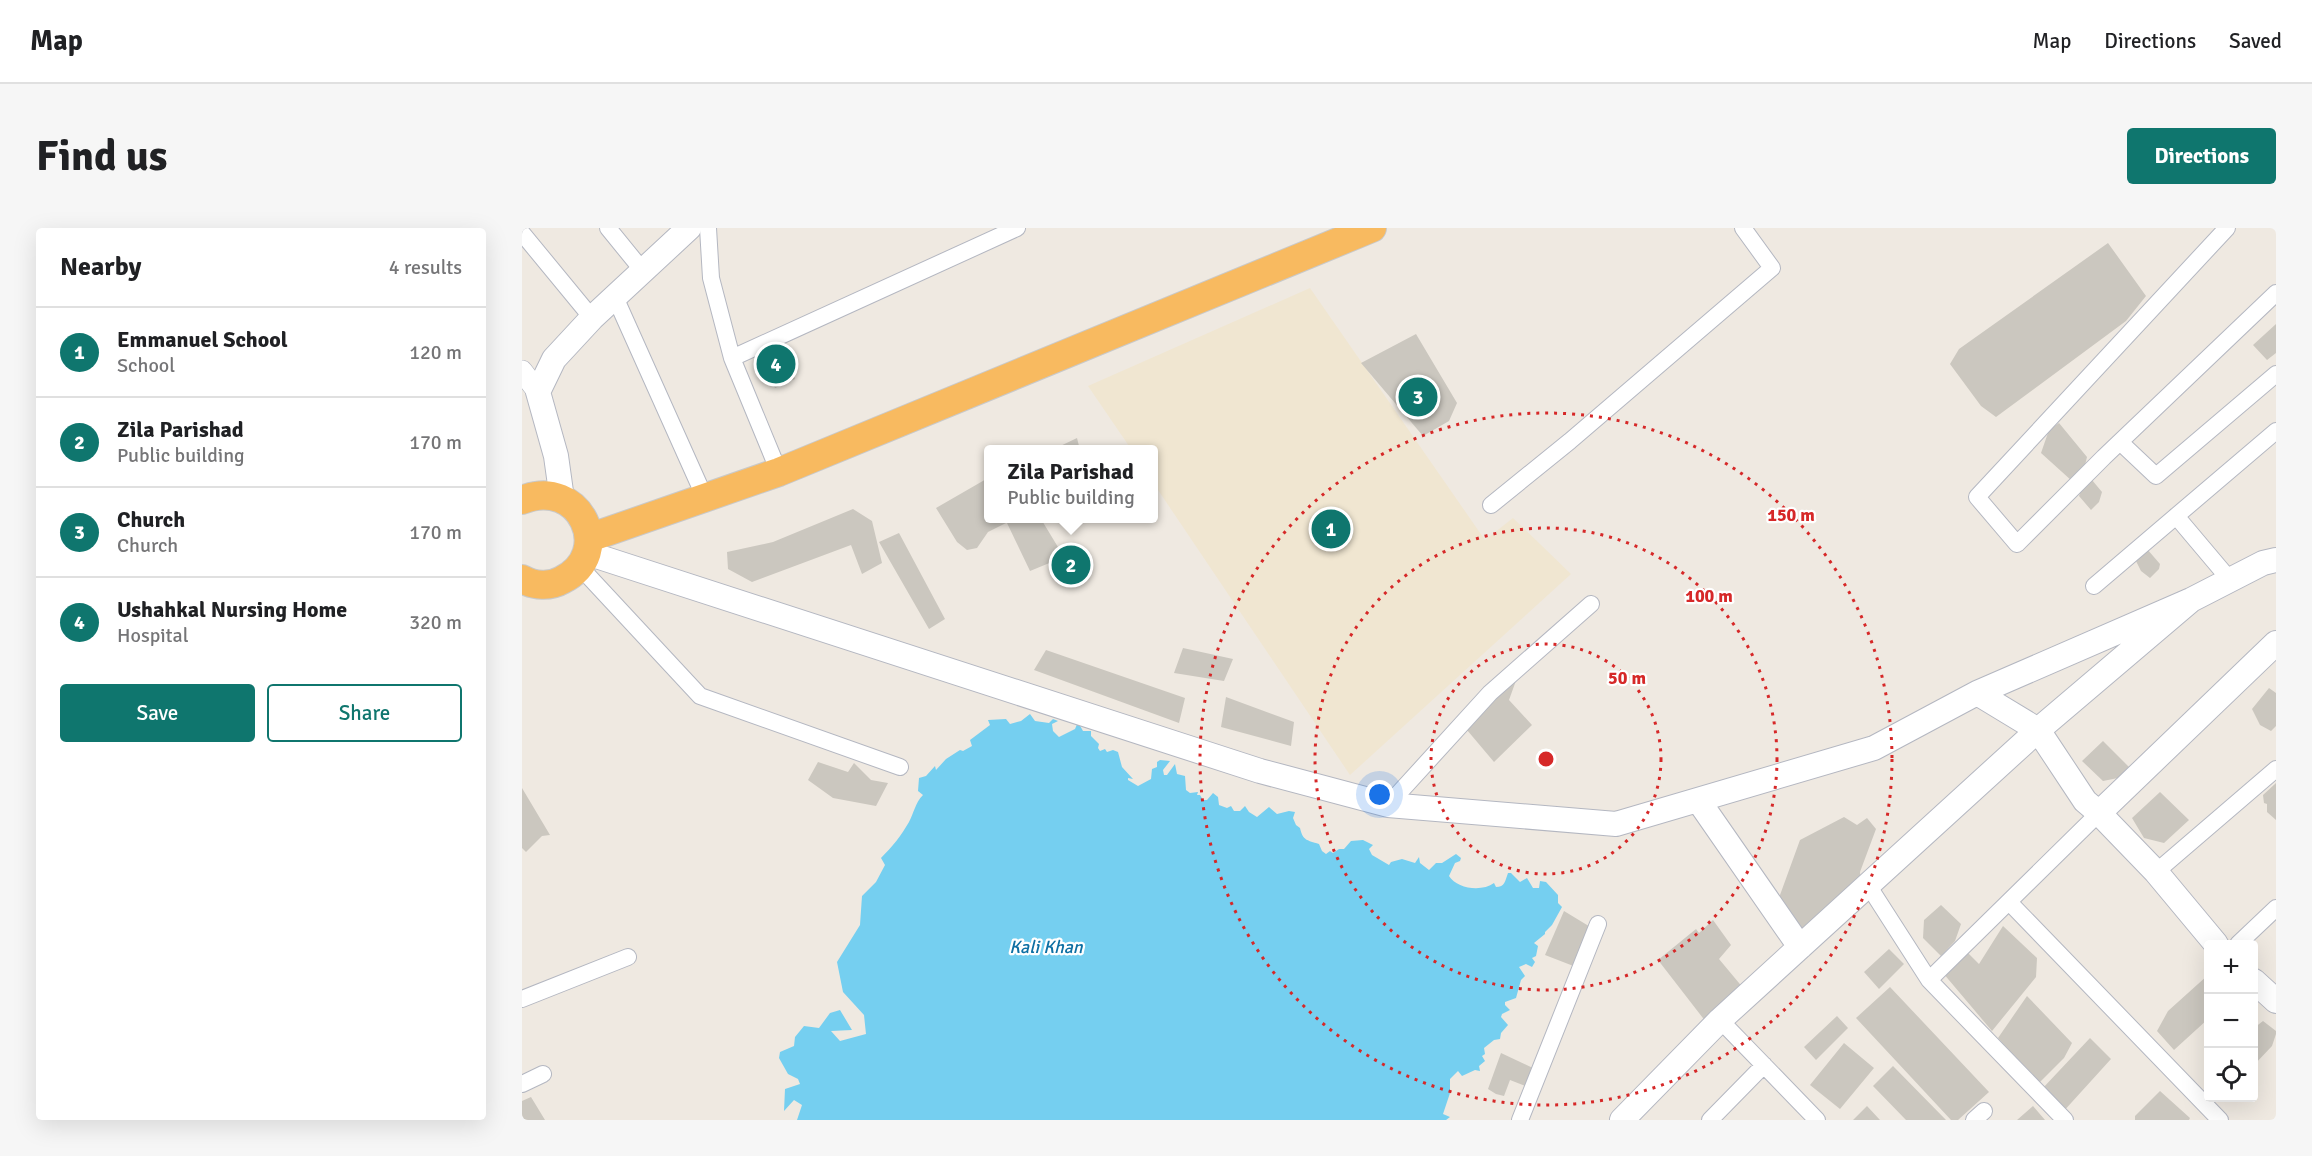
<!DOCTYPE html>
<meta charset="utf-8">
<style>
body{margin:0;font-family:Signika,sans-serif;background:#f6f6f6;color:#202124}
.controls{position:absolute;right:18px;bottom:18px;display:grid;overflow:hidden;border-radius:6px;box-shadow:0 6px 24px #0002}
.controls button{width:54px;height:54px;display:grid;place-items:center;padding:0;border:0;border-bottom:2px solid #e0e0e0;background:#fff;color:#202124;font:30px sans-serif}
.you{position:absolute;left:858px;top:567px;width:21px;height:21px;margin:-15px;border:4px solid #fff;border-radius:50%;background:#1a73e8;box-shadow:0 0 0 9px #1a73e833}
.badge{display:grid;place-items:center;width:39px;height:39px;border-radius:50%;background:#0f766e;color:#fff;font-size:20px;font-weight:700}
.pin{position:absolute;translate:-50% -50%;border:3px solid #fff;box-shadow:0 2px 6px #0006}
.popup{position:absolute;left:462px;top:217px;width:174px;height:78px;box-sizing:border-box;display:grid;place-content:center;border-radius:6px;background:#fff;filter:drop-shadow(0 2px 4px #0005);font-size:20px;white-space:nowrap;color:#757577}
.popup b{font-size:22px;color:#202124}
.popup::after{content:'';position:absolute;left:50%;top:100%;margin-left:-12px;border:12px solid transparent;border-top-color:#fff}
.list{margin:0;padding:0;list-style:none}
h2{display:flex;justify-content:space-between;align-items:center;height:78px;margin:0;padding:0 24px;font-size:26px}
h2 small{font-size:20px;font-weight:400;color:#757577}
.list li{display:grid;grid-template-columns:39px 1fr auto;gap:18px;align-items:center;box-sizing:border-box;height:90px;padding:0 24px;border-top:2px solid #e0e0e0}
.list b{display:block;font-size:22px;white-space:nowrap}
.list p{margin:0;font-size:20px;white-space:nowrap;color:#757577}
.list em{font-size:20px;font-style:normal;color:#757577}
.actions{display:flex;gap:12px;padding:18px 24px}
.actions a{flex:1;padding:14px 0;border:2px solid #0f766e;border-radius:6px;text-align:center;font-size:21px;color:#0f766e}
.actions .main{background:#0f766e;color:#fff}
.icon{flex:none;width:33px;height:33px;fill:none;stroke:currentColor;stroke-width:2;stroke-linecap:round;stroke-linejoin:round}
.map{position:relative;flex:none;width:1754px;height:892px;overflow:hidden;border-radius:6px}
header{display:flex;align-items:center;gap:36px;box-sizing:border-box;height:84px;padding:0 30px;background:#fff;border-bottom:2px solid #e0e0e0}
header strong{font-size:28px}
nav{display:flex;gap:33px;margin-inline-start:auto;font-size:21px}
.intro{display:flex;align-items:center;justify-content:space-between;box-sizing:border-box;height:144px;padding:0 36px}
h1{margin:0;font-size:42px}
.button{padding:15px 27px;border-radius:6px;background:#0f766e;color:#fff;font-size:21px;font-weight:700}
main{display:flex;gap:36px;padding:0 36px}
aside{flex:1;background:#fff;border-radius:6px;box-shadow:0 6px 24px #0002}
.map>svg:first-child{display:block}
.education{fill:#f0e6d1}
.water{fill:#75cff0}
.building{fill:#cbc7bf}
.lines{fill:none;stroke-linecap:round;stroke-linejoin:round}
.minor-casing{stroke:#b4b7c1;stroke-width:18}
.tertiary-casing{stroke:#b4b7c1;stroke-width:22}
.secondary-casing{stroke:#b4b7c1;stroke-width:26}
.trunk-casing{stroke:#c9c9c9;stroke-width:30}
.minor{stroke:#fff;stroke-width:16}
.tertiary{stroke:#fff;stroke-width:21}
.secondary{stroke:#fff;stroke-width:24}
.trunk{stroke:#f8ba60;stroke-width:28}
.ring{fill:none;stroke:#d62828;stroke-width:3;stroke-dasharray:3 6}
.labels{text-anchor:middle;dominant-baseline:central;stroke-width:4.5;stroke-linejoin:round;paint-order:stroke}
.water-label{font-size:18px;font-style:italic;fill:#0d6fa3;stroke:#fff}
.centre{fill:#d62828;stroke:#fff;stroke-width:3}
.ring-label{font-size:18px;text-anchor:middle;font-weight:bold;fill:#d62828;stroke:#fff;stroke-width:4.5;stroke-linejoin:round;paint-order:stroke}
</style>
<header>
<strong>Map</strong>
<nav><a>Map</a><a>Directions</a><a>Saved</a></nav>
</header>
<div class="intro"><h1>Find us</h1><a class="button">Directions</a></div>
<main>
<aside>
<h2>Nearby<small>4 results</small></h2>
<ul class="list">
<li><span class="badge">1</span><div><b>Emmanuel School</b><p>School</p></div><em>120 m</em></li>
<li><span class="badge">2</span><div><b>Zila Parishad</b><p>Public building</p></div><em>170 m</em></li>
<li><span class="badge">3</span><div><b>Church</b><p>Church</p></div><em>170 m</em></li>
<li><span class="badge">4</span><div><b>Ushahkal Nursing Home</b><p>Hospital</p></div><em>320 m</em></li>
</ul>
<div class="actions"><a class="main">Save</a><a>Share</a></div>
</aside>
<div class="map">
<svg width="1754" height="892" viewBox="0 0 1754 892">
<rect width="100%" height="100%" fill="#efe9e1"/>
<!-- education -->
<path class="education" d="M788 60 963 312 991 290 1049 346 828 547 632 256V222L609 221 566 158Z"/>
<!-- water -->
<path class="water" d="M508 486 513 493 527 495 531 491 536 493 530 496 531 503 537 509 553 501 556 494 561 503H569V508L577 516 576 520 578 523 583 521 585 524 591 522 596 524 600 539 611 551 606 550V552L616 558 629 551 630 541 635 539V534L638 532 648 533 641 542 642 547H645L653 536 655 546 663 548 664 562 668 565 676 564 675 567H678L681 572H685L691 565 696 569 697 577 705 580 709 578 712 583H718L723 578 727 584 735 589 747 579 755 586 767 583 773 584 771 590 774 597 778 600C781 613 785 612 797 616L800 623 804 626 808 623 811 625 817 621H822L829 613 841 612 851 617 847 621 850 627 867 637 869 634 880 631 893 635 897 629 898 635 907 642 914 635H920L934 626 939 630 938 633 933 635 927 648C935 661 960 664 972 655L974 659C983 659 983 653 986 645H989L998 654 1005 650 1011 660H1017L1018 653 1024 654 1036 667V675L1040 679 1030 697 1023 704V706L1012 715 1016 718 1014 728 1010 730 1013 734 1010 739 1004 736 997 739 1003 748 999 752 994 770 983 774V777L988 782 980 786 979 789 986 797 979 805 978 811 972 812 962 820 963 826 960 828 963 833 957 838 958 843 953 842 940 848 936 843 928 851V865L921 886 928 889 924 892H275L280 877 272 872 262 883 263 861 278 856 276 851 266 846 257 830 258 824 272 818 273 809 282 798 297 800 308 785 318 782 330 802 309 803 318 813 344 806 342 787 321 764 315 734 338 697 340 668 354 654 363 637 359 630C370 619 379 608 387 594 392 585 393 575 401 567L396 563 397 550 404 548 413 538 414 542 424 531 438 522 441 523 450 518 448 512 468 497 466 492 484 491 488 496 499 493Z"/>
<!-- building -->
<path class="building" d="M1586 15 1624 68 1604 93 1474 189 1459 178 1428 136 1437 121Z
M1754 96V125L1745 132 1731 117Z
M894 106 935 175 927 193 901 208 839 135Z
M259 114 273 151 253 160 238 122Z
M1537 195 1565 229 1562 241 1550 253 1519 225 1527 202Z
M555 210 558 222H530Z
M1565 246 1580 264 1577 274 1569 282 1557 268Z
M466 250V291H492L466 304 455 320 445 322 435 314 414 280Z
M331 281 350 293 360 335 340 346 329 317 230 354 206 341 205 324 251 314Z
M496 291H519L542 329 508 343 485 295Z
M377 305 423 391 407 401 357 314Z
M1625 321 1638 336 1637 341 1628 350 1619 343 1614 333Z
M661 420 711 431 702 453 652 445Z
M524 422 663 470 657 495 512 442Z
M996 447 987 472 1010 497 972 534 945 502 970 469Z
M1747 460 1754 465V498L1749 503 1738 497 1730 481Z
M704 469 772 494 769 518 699 499Z
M1581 513 1607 539 1596 550 1581 553 1560 533Z
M296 534 326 544 332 535 349 552 366 555 354 578 311 570 286 552Z
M1754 555V592L1745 584V576L1742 575 1741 567Z
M0 560 28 607 20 608 4 624 0 620Z
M1638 564 1667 592 1642 615 1622 610 1610 590Z
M1322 589 1335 597 1345 590 1354 601 1338 644 1339 658 1282 709 1254 678 1278 612Z
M1419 677 1439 696 1433 713 1419 728 1401 710 1402 692Z
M1042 683 1070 700 1054 739 1023 727Z
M1191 692 1209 717 1197 731 1222 761 1184 794 1136 732 1174 701 1177 705Z
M1481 698 1515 730 1514 749 1470 803 1421 745 1443 722 1457 736Z
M1367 721 1382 736 1357 761 1342 744Z
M1686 747V791L1652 822 1635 803 1646 783Z
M1368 759 1467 864 1436 892H1429L1334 790Z
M1505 768 1550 815 1542 830 1516 856 1476 810Z
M1315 788 1326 800 1294 832 1282 819Z
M1741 793 1754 803V806L1750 818 1732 837V800Z
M1568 810 1589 831 1540 885 1520 861Z
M1322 815 1352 840 1318 881 1288 857Z
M979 825 1015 842 1006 859 988 852 982 868 974 866 966 861Z
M1371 838 1424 892H1384L1351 858Z
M1638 863 1668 890 1667 892H1613V888Z
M9 869 23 892H0V873Z
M1345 878 1358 892H1331Z
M1511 878 1523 892H1495Z"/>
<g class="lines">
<defs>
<path id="minor" d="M86 0 121 43
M186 0 189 50 210 130 257 244
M1705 0 1455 269 1495 316 1582 229 1754 65
M0 5 70 90
M93 69 183 270
M210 130 495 0
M1598 214 1634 248 1754 146
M969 277 1048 213 1250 40 1221 0
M1654 288 1708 352
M58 339 178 468 378 539
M1572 358 1754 203
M866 577 968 465 1069 376
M1634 644 1754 541
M1346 657 1407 752 1543 892
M1487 674 1698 892
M1716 716 1754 680
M1407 752 1577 585
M0 771 106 729
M1198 792 1295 892
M0 856 21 846
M998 892 1076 696
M1188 892 1242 837
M1452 892 1462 883"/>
<path id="tertiary" d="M0 143 16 164"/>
<path id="secondary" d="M40 271 34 228 16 164 32 131 70 90 167 0
M65 325 738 543 866 577 1094 596 1352 520 1455 465 1516 502 1563 573 1577 585 1754 415
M1455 465 1669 372 1741 335 1754 332
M1176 572 1278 719
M1577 585 1634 644 1694 716
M1732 753 1754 773
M1100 892 1198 792 1516 502 1669 372"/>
<path id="trunk" d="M0 272C58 248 94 325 40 352 28 359 12 358 0 351
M67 310 257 244 850 0"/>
</defs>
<!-- minor casing -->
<use href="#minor" class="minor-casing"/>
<!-- tertiary casing -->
<use href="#tertiary" class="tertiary-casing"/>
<!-- secondary casing -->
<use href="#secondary" class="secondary-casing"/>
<!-- trunk casing -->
<use href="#trunk" class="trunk-casing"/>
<!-- minor -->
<use href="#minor" class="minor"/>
<!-- tertiary -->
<use href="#tertiary" class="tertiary"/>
<!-- secondary -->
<use href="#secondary" class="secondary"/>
<!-- trunk -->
<use href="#trunk" class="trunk"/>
</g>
<!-- distance rings -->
<g class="ring">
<circle cx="1024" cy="531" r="115"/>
<circle cx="1024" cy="531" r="231"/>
<circle cx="1024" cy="531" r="346"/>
</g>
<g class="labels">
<!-- water labels -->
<g class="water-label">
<text x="524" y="719">Kali Khan</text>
</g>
</g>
<circle cx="1024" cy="531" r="9" class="centre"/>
<g class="ring-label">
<text x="1269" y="293">150 m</text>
<text x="1187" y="374">100 m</text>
<text x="1105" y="456">50 m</text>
</g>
</svg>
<div class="controls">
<button>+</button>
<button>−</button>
<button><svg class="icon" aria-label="locate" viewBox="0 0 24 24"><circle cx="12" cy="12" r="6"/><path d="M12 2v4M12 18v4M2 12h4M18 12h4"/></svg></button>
</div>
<div class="you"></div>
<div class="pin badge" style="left:809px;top:301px">1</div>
<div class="pin badge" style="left:549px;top:337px">2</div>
<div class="popup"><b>Zila Parishad</b>Public building</div>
<div class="pin badge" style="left:896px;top:169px">3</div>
<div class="pin badge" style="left:254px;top:136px">4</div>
</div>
</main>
